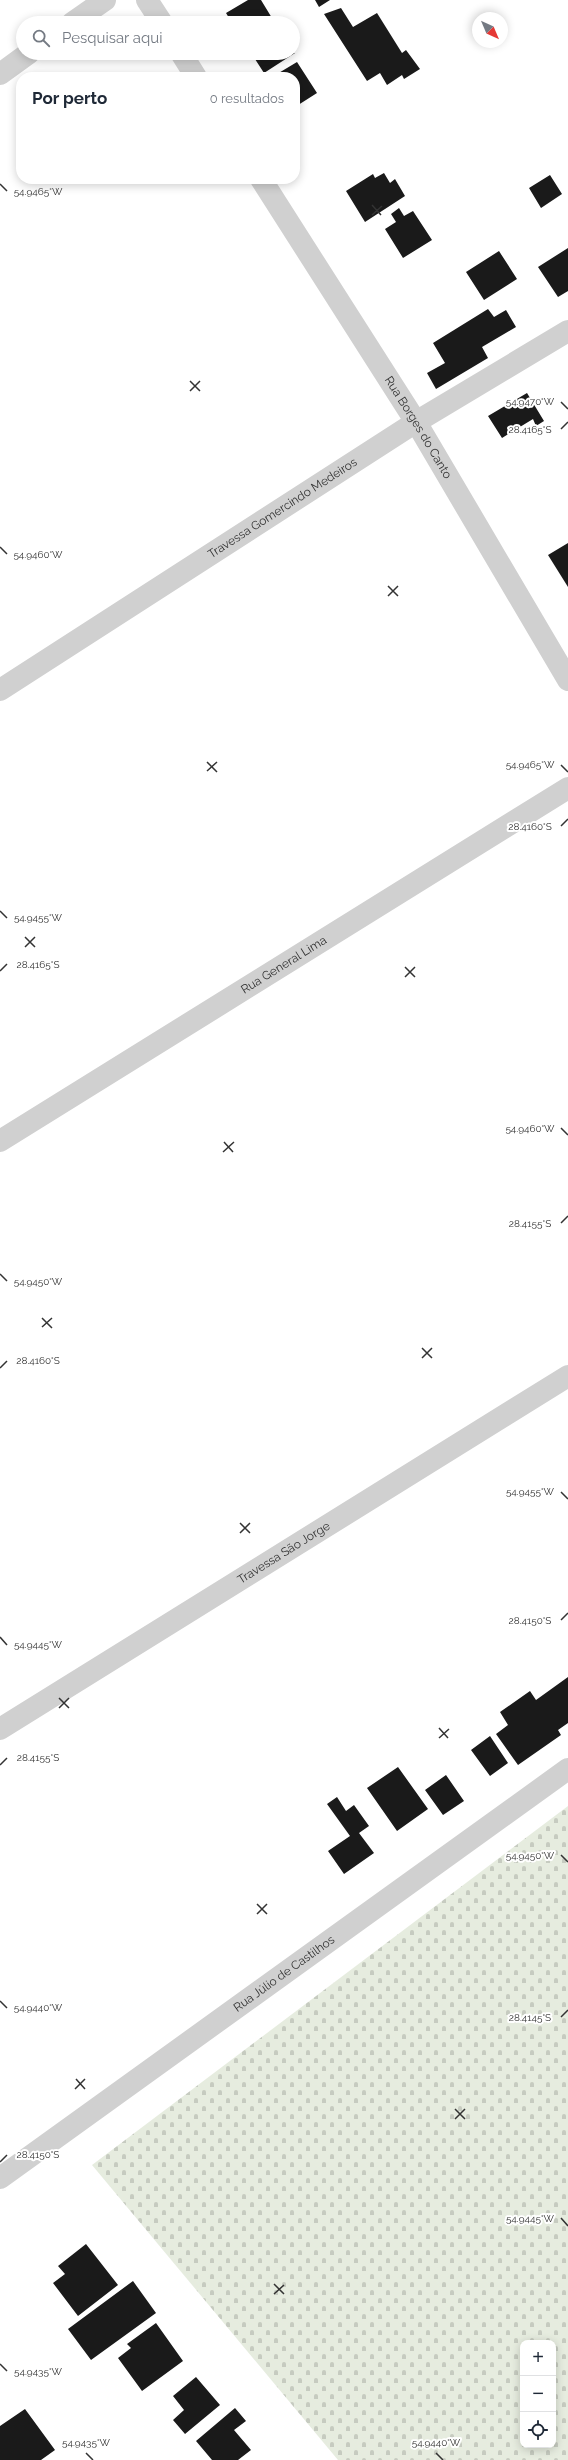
<!DOCTYPE html>
<html lang="pt">
<meta charset="utf-8">
<style>
body{margin:0;font-family:Raleway,sans-serif;background:#f2f2f3;color:#1f2937}
.controls{position:absolute;right:12px;bottom:12px;display:grid;overflow:hidden;border-radius:8px;box-shadow:0 2px 10px #0003}
.controls button{width:36px;height:36px;display:grid;place-items:center;padding:0;border:0;border-bottom:1px solid #e0e1e3;background:#fff;color:#1f2937;font:20px sans-serif}
.compass{position:absolute;left:472px;top:12px;width:36px;height:36px;border-radius:50%;background:#fff;box-shadow:0 2px 10px #0003;rotate:136deg}
.list{margin:0;padding:0;list-style:none}
h2{display:flex;justify-content:space-between;align-items:center;height:52px;margin:0;padding:0 16px;font-size:17px}
h2 small{font-size:13px;font-weight:400;color:#747a83}
.icon{flex:none;width:22px;height:22px;fill:none;stroke:currentColor;stroke-width:2;stroke-linecap:round;stroke-linejoin:round}
.map{position:relative;flex:none;width:568px;height:2460px;overflow:hidden}
.search{position:absolute;background:#fff;box-shadow:0 2px 10px #0003;left:16px;top:16px;width:284px;height:44px;display:flex;align-items:center;gap:10px;box-sizing:border-box;padding:0 14px;border-radius:22px;color:#747a83;font-size:15px}
.panel{position:absolute;background:#fff;box-shadow:0 2px 10px #0003;left:16px;top:72px;width:284px;height:112px;border-radius:16px}
.map>svg:first-child{display:block}
.cemetery{fill:url(#cemetery-stones);fill-rule:evenodd}
.building{fill:#1a1a1a}
.lines{fill:none;stroke-linecap:round;stroke-linejoin:round}
.street{stroke:#d0d0d0;stroke-width:22}
.ticks{fill:none;stroke:#333;stroke-width:1.5}
.labels{text-anchor:middle;dominant-baseline:central;stroke-width:4;stroke-linejoin:round;paint-order:stroke}
.street-label{font-size:12px;fill:#333;stroke:#fff}
.ticks-label{font-size:10px;text-anchor:middle;fill:#333;stroke:#fff;stroke-width:4;stroke-linejoin:round;paint-order:stroke}
</style>
<div class="map">
<svg width="568" height="2460" viewBox="0 0 568 2460">
<defs>
<pattern id="cemetery-stones" width="16" height="16" patternUnits="userSpaceOnUse"><rect width="16" height="16" fill="#e6ecdf"/><path d="M2 7V4a2 2 0 0 1 4 0v3zM10 15v-3a2 2 0 0 1 4 0v3z" fill="#c6cbc0"/></pattern>
</defs>
<rect width="100%" height="100%" fill="#fff"/>
<!-- cemetery -->
<path class="cemetery" d="M568 1806V2460H338L92 2165ZM523 2343H553V2445H523Z"/>
<!-- building -->
<path class="building" d="M248 0H261L275 23H232L226 13Z
M315 0H330L319 7Z
M341 8 353 27 377 13 402 53 406 50 420 69 404 79 402 75 387 85 380 73 367 81 324 14Z
M293 28 298 36 293 39Z
M251 53H295L264 73Z
M297 62 317 93 295 107V77H272Z
M384 173 390 183 395 179 405 196 365 222 346 191 373 174 375 178Z
M550 175 562 194 541 208 529 188Z
M399 208 404 216 413 211 432 240 403 258 385 229 396 222 391 214Z
M568 248V291L558 297 538 267Z
M499 251 517 279 484 300 466 272Z
M488 309 494 317 506 310 516 327 482 347 488 358 436 389 427 373 445 363 433 343Z
M527 393 544 421 536 426 533 419 502 438 488 416Z
M568 543V587L548 555Z
M568 1677V1723L558 1730 561 1735 518 1765 496 1734 508 1725 500 1712 530 1691 536 1700Z
M490 1736 508 1763 490 1776 471 1750Z
M398 1767 428 1809 397 1831 367 1788Z
M446 1775 464 1801 443 1815 425 1790Z
M337 1797 346 1811 354 1805 369 1826 359 1833 374 1853 344 1874 328 1851 350 1836 327 1804Z
M86 2244 118 2285 78 2316 53 2283 65 2274 58 2266Z
M133 2281 156 2313 91 2360 68 2329Z
M156 2323 183 2361 142 2391 118 2358 131 2348 127 2344Z
M196 2377 220 2405 185 2434 173 2420 184 2410 173 2396Z
M235 2408 246 2421 234 2430 251 2450 238 2460H212L196 2441Z
M25 2409 55 2450 41 2460H0V2426Z"/>
<g class="lines">
<!-- street -->
<g class="street">
<path d="M147 0 162 23"/>
<path d="M72 23 105 0"/>
<path d="M181 53 196 77"/>
<path d="M0 74 29 53"/>
<path id="s1" d="M261 179 416 422 568 680"/>
<path id="s2" d="M0 690 416 422 568 331"/>
<path id="s3" d="M0 1141 568 788"/>
<path id="s4" d="M0 1729 568 1376"/>
<path id="s5" d="M0 2178 568 1769"/>
</g>
</g>
<!-- ticks -->
<path class="ticks" d="M0 184 7 191M372 205 381 215M372 215 382 206M190 381 200 391M190 391 200 381M561 402 568 409M561 429 568 422M0 547 7 554M388 586 398 596M388 596 398 586M207 762 217 772M561 765 568 772M207 771 217 762M561 826 568 819M0 911 7 918M25 937 35 947M25 947 35 937M405 967 415 977M0 971 7 964M405 977 415 967M561 1128 568 1135M224 1142 233 1152M223 1152 234 1142M561 1223 568 1216M0 1274 7 1281M42 1318 52 1328M42 1327 52 1318M422 1348 432 1358M422 1358 432 1348M0 1368 7 1361M561 1492 568 1499M240 1523 250 1533M240 1533 250 1523M561 1620 568 1613M0 1637 7 1645M59 1698 69 1708M59 1708 69 1698M439 1728 448 1738M439 1738 449 1729M0 1765 7 1758M561 1855 568 1862M257 1904 267 1914M257 1914 267 1904M0 2001 7 2008M561 2017 568 2010M76 2079 85 2089M75 2089 85 2079M455 2109 465 2119M455 2119 465 2109M0 2162 7 2155M561 2218 568 2226M274 2284 284 2294M274 2294 284 2285M0 2364 7 2371M86 2453 93 2460M436 2453 443 2460"/>
<g class="labels">
<!-- street labels -->
<g class="street-label">
<text stroke="none"><textPath href="#s1" startOffset="294">Rua Borges do Canto</textPath></text>
<text stroke="none"><textPath href="#s2" startOffset="336">Travessa Gomercindo Medeiros</textPath></text>
<text stroke="none"><textPath href="#s3" startOffset="334">Rua General Lima</textPath></text>
<text stroke="none"><textPath href="#s4" startOffset="334">Travessa São Jorge</textPath></text>
<text stroke="none"><textPath href="#s5" startOffset="350">Rua Júlio de Castilhos</textPath></text>
</g>
</g>
<g class="ticks-label">
<text x="38" y="195">54.9465°W</text>
<text x="530" y="405">54.9470°W</text>
<text x="530" y="433">28.4165°S</text>
<text x="38" y="558">54.9460°W</text>
<text x="530" y="768">54.9465°W</text>
<text x="530" y="830">28.4160°S</text>
<text x="38" y="921">54.9455°W</text>
<text x="38" y="968">28.4165°S</text>
<text x="530" y="1132">54.9460°W</text>
<text x="530" y="1227">28.4155°S</text>
<text x="38" y="1285">54.9450°W</text>
<text x="38" y="1364">28.4160°S</text>
<text x="530" y="1495">54.9455°W</text>
<text x="530" y="1624">28.4150°S</text>
<text x="38" y="1648">54.9445°W</text>
<text x="38" y="1761">28.4155°S</text>
<text x="530" y="1859">54.9450°W</text>
<text x="38" y="2011">54.9440°W</text>
<text x="530" y="2021">28.4145°S</text>
<text x="38" y="2158">28.4150°S</text>
<text x="530" y="2222">54.9445°W</text>
<text x="38" y="2375">54.9435°W</text>
<text x="86" y="2446">54.9435°W</text>
<text x="436" y="2446">54.9440°W</text>
</g>
</svg>
<div class="controls">
<button>+</button>
<button>−</button>
<button><svg class="icon" aria-label="locate" viewBox="0 0 24 24"><circle cx="12" cy="12" r="6"/><path d="M12 2v4M12 18v4M2 12h4M18 12h4"/></svg></button>
</div>
<svg class="compass" viewBox="-18 -18 36 36"><path d="M0-13l5 13h-10z" fill="#e53935"/><path d="M0 13l5-13h-10z" fill="#747a83"/></svg>
<div class="search"><svg class="icon" aria-label="search" viewBox="0 0 24 24"><circle cx="10" cy="10" r="6"/><path d="M15 15l6 6"/></svg>Pesquisar aqui</div>
<section class="panel">
<h2>Por perto<small>0 resultados</small></h2>
<ul class="list">
</ul>
</section>
</div>
